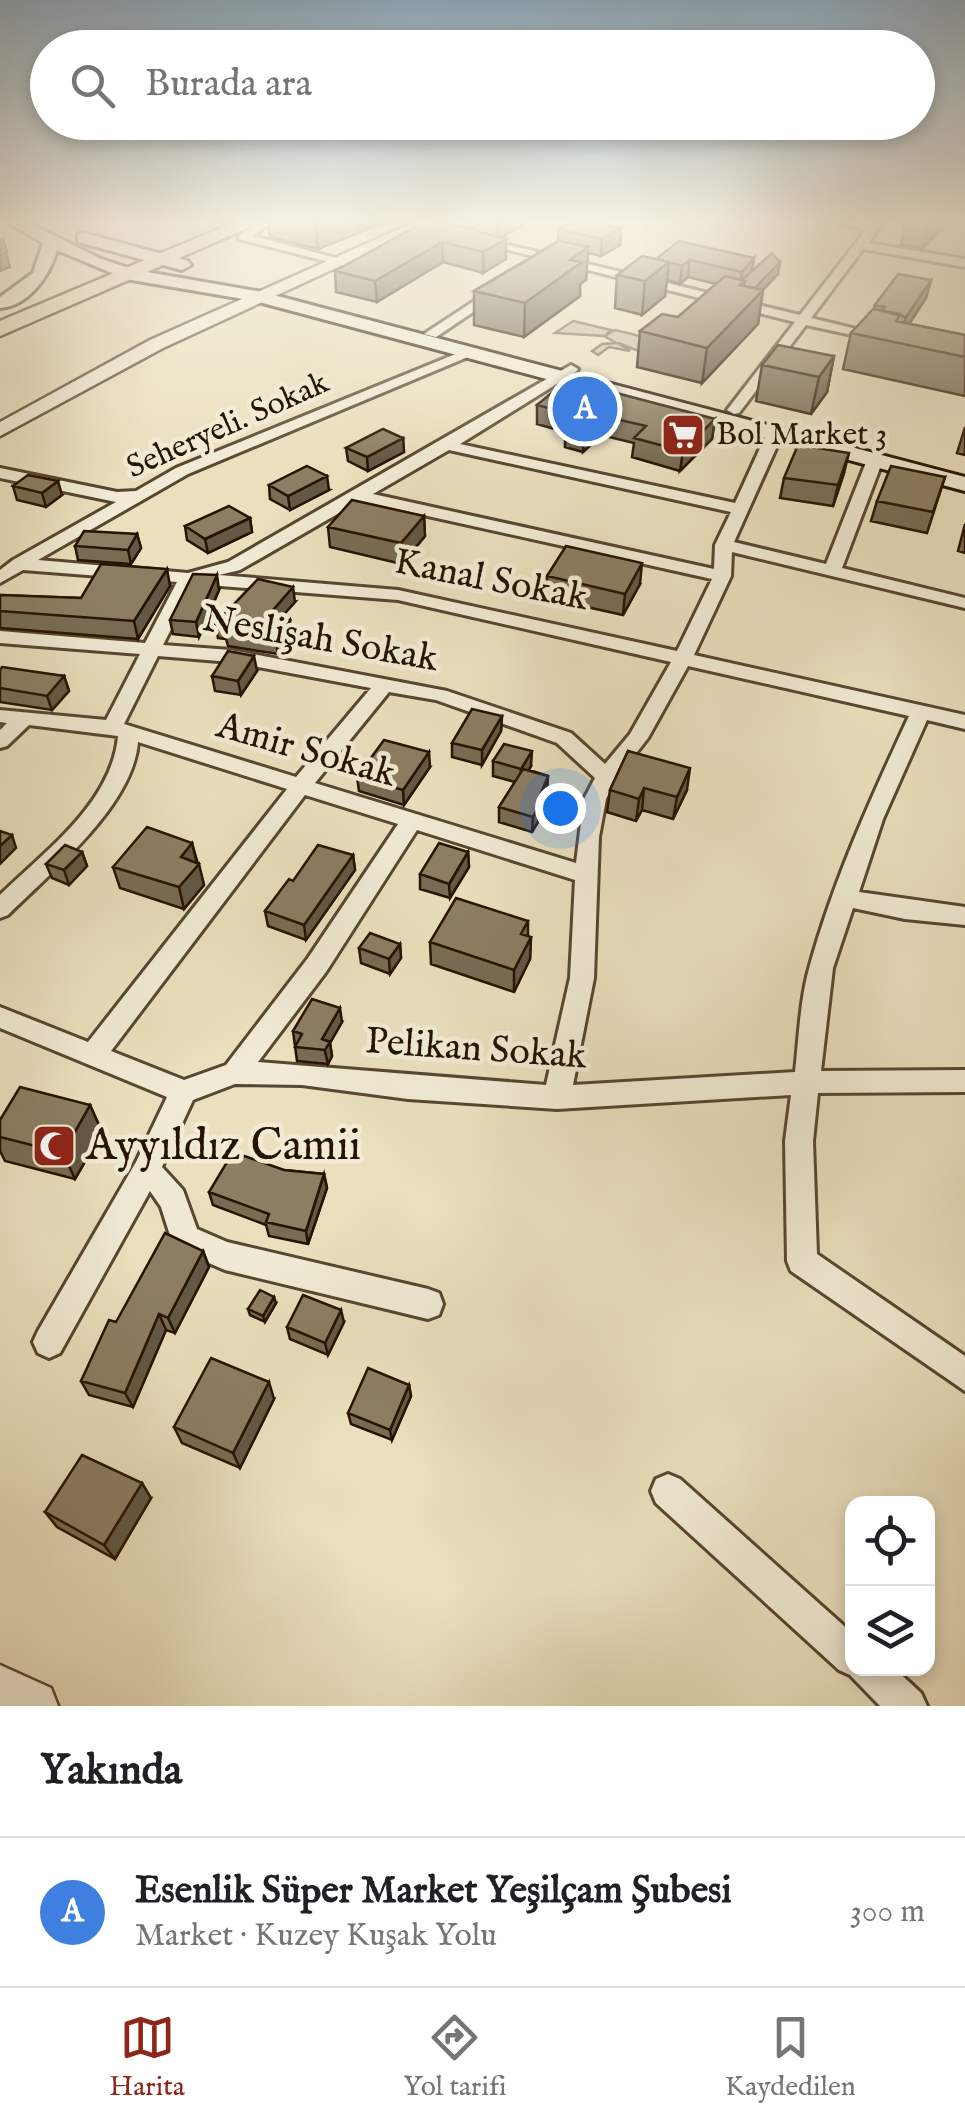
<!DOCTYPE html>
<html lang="tr">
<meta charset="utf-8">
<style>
body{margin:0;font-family:"IM FELL English",serif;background:#f6f6f6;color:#202124}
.controls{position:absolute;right:30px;bottom:30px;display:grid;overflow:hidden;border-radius:20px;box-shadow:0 5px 15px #0003}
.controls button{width:90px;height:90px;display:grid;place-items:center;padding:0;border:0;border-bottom:2px solid #e0e0e0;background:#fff;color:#202124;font:50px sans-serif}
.you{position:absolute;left:560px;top:808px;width:35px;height:35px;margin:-25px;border:8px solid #fff;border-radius:50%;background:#1a73e8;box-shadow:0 0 0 15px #1a73e833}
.badge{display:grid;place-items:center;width:65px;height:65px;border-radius:50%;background:#8f2418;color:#fff;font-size:32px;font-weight:700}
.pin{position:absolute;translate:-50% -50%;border:5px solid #fff;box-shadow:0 2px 10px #0006}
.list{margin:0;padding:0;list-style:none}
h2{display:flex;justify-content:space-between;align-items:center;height:130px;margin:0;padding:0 40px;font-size:42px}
h2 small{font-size:32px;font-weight:400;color:#757577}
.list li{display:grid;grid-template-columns:65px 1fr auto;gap:30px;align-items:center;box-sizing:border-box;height:150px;padding:0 40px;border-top:2px solid #e0e0e0}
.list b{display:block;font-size:38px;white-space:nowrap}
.list p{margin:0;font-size:32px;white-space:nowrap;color:#757577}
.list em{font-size:32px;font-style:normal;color:#757577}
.icon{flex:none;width:55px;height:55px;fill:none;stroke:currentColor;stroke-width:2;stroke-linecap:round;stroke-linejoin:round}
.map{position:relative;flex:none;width:965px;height:1706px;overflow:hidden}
.search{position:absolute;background:#fff;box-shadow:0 5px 15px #0003;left:30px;right:30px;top:30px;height:110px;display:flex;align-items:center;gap:25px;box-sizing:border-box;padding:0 35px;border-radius:55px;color:#757577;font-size:38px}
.sheet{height:280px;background:#fff}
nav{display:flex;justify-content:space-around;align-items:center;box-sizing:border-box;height:140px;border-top:2px solid #e0e0e0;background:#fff;font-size:28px;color:#757577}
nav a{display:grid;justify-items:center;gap:5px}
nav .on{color:#8f2418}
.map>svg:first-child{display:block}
.green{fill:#c9bd9e;stroke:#78684f;stroke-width:2.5}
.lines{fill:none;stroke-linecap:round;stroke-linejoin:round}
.minor-casing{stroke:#574630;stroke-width:6}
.tertiary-casing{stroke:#574630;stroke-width:5}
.secondary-casing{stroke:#261300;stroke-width:6}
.trunk-casing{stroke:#261300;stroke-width:5}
.minor{fill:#f1ebd5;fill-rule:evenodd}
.tertiary{fill:#f1ebd5;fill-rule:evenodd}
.secondary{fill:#f1ebd5;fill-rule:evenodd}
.trunk{fill:#eae0be;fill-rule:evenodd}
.wall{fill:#786c55;stroke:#261300;stroke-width:2.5}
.shaded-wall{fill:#625845;stroke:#261300;stroke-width:2.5}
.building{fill:#8c7e63;stroke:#261300;stroke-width:2.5}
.labels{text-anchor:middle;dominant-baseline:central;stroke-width:9;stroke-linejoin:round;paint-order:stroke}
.far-street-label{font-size:32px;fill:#261300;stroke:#f1ebd5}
.far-poi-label{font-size:32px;fill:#261300;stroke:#f1ebd5;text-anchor:start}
.street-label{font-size:38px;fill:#261300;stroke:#f1ebd5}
.near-poi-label{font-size:45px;fill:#261300;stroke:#f1ebd5;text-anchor:start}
</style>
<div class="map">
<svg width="965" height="1706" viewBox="0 0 965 1706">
<rect width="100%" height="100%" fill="#eae0be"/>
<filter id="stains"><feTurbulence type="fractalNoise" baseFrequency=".002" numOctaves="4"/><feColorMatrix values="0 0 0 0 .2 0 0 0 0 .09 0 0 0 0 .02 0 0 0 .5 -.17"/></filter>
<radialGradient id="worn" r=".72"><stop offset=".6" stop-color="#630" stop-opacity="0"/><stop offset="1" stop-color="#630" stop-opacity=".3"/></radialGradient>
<!-- green -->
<path class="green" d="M573 321 611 330 605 336 615 330 661 341 646 354 618 343 630 351 609 347 598 355 592 351 602 344 616 343 604 336 555 333Z"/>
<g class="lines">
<defs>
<path id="minor" d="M259 222H272L253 236 351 262 345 266 239 239V235Z
M835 222H883L868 243 965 259V267L863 249 811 318 885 336V342L806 325 739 413 734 414 727 410 795 322 473 241 479 238 800 315 866 230Z
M497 286 507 289 436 337 424 334Z
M463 351 475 354 188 474 38 560 188 573 228 562 571 365 578 369 576 372 460 444 735 503 766 435 779 432 782 435 734 542 826 564 867 460 880 457 883 460 842 568 965 598V608L732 552 731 576 694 655 965 715V729L927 720 883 819 859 892 965 907V925L905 919 853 908 833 968 821 1071 965 1070V1092L818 1093 813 1141 817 1254 965 1356V1391L791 1271 787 1261 785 1141 791 1095 557 1109 408 1099 302 1085 235 1084 193 1100 162 1167 183 1190 197 1229 227 1242 428 1289 439 1293 443 1304 439 1315 428 1319 225 1270 174 1248 161 1207 150 1191 60 1353 49 1358 38 1353 33 1342 38 1331 136 1162 167 1097 0 1028V1007L88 1042 287 789 138 742C133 806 51 872 8 915L0 918V895C45 851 112 803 118 736L29 725 7 746 0 748V730L7 723 0 722V710L106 720 140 654 0 643V631L145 643 177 582 23 570 0 583V570L13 560 116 502 0 478V468L117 492 136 491 176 468ZM449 450 731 512 715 545 714 569 373 494ZM360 501 712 579 677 651 398 590 219 575 240 570ZM194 584 398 600 671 662 630 734 605 764 571 733 447 691 231 650 163 645ZM158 656 231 662 371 688 296 777 124 724ZM688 666 909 716C871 798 834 879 810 965 800 999 799 1037 795 1072L573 1085 594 978 599 837 606 799 615 780 648 738ZM389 692 436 700 557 743 595 778 584 799 576 863 315 783ZM305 795 398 824 308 958 226 1065 184 1080 111 1051ZM417 830 575 880 570 978 546 1085 258 1062 326 972Z
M668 1474 680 1479 852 1633V1668H894L921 1693 927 1706H880L850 1675 839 1670 656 1503 651 1491 656 1479Z"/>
<path id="tertiary" d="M415 222H435L163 348 0 436V422L150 340Z
M0 1665 51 1688 58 1706H0Z"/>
<path id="secondary" d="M7 222H27L101 259 135 270 262 292 965 477V491L255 301 126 279 57 250C50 275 29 306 0 308V297L33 273 43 243Z
M84 233 188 261 191 265 182 270 78 242V234Z"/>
<path id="trunk" d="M235 222H262L0 336V321Z"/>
</defs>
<!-- minor casing -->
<use href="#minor" class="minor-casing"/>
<!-- tertiary casing -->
<use href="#tertiary" class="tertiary-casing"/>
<!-- secondary casing -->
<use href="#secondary" class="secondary-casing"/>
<!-- trunk casing -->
<use href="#trunk" class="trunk-casing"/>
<!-- minor -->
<use href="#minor" class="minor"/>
<!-- tertiary -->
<use href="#tertiary" class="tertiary"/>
<!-- secondary -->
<use href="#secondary" class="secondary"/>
<!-- trunk -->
<use href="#trunk" class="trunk"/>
</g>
<!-- wall -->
<path class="wall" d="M268 222H385L318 249 270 237Z
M451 222H523V225L500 238 506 239V259L483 273 443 262 377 302 336 292 335 271 451 224Z
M906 222H949L923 248 901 245Z
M621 228 620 245 601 256 588 253 586 280 580 284V296L524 337 474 325V291L558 241 559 229Z
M754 258 752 271 778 274 763 290 758 324 702 383 637 367 640 331 678 317 716 284 688 277 680 284 667 280 665 296 642 315 615 308 617 275 656 259Z
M931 280 926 298 909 324 965 335V396L843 369 851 333 874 309 875 305Z
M834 356 827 392 811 414 756 401 762 365Z
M537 405 715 419 712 439 680 471 632 457 634 443 601 435 583 452 565 447V432L537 424Z
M965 427V455L957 453Z
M403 438 404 452 368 471 348 461 346 448Z
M844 473 833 506 780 498 784 478Z
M945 477 927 533 871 521 877 501Z
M269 485 329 490 290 510 270 499Z
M13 486 62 495 46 507 17 500Z
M424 516 425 536 402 564 330 547 328 527Z
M250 518 252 532 208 553 187 540 185 526Z
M965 524V553L958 551Z
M137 534 141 548 131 564 78 560 75 546Z
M547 576 640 584 623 615 546 598Z
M170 586 138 639 0 628V595L81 598Z
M219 590 199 637 173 634 170 620Z
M295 602 280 618 292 635 278 654 228 646 226 639 218 638 215 624Z
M0 670 64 676 69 691 52 710 0 702Z
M257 671 241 695 215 691 212 676Z
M502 716 501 731 482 765 452 757V743Z
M628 751 687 790 673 819 642 810 636 821 607 812 610 790Z
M493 761 531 766 529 770 548 776 547 791 541 806V817L532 832 499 822V807L515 782 493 776Z
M430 767 404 805 359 791 357 777Z
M192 843 204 885 184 909 120 888 113 867Z
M82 852 87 866 69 885 52 878 46 864Z
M468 852 469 867 450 898 420 889V874Z
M353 855 355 870 306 940 268 926 265 911 293 881Z
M528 921V936L531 937 530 959 514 992 431 964 430 942Z
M400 944 401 958 390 974 361 963 359 948Z
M342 1022 330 1043 332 1056 328 1064 297 1061 293 1031Z
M90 1105 102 1132 75 1179 5 1161 0 1151V1120Z
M284 1170 324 1174 327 1188 308 1244 269 1236 266 1225 213 1205 209 1192Z
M203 1251 209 1267 175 1333 166 1330 133 1407 89 1395 81 1381 116 1322Z
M276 1303 265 1322 250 1315 248 1309Z
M344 1322 328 1355 290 1339 287 1327Z
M409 1385 411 1396 392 1440 351 1424 348 1413Z
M274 1399 240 1468 182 1443 174 1427Z
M151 1498 115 1559 57 1527 45 1512Z"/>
<!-- shaded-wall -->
<path class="shaded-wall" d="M315 222H385L318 249Z
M498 222H523V225L498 239Z
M929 222H949L923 248Z
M621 228 620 245 601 256 602 239Z
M3 238 7 252 0 256V240Z
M506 239V259L483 273V252Z
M442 242 443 262 377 302 375 281Z
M588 247 586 280 580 284V296L524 337 525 303 570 260Z
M6 253 10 267 0 271V256Z
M754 258 751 275 740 314 763 290 758 324 702 383 707 348 740 286 742 272Z
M690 260 688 277 680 284 682 266Z
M669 262 665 296 642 315 645 281Z
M780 262 778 274 751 302 753 290Z
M931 280 926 298 901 336 906 317Z
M834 356 827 392 811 414 819 377Z
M603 416 601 435 583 452 584 432Z
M715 419 712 439 680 471 683 451Z
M403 438 404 452 368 471 367 457Z
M849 453 844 473 833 506 838 485Z
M327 476 329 490 290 510 288 496Z
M58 481 62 495 46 507 42 493Z
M424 516 425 536 402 564 401 543Z
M250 518 252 532 208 553 205 539Z
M137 534 141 548 131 564 128 550Z
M642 563 640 584 623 615 625 594Z
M167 569 170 586 138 639 134 621Z
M217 575 219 590 199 637 196 622Z
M293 587 295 602 270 630 268 616Z
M290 620 292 635 278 654 276 639Z
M254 656 257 671 241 695 238 681Z
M64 676 69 691 52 710 47 696Z
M502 716 501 731 482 765V750Z
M532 751 531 766 520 784 521 769Z
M429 752 430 767 404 805 403 790Z
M690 768 687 790 673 819 677 797Z
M548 776 547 791 541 806V817L532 832 533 817Z
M644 788 642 810 636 821 639 799Z
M12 835 16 848 0 864V846Z
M192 843 197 864 181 857Z
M82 852 87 866 69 885 64 870Z
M468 852 469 867 450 898 449 884Z
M353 855 355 870 306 940 304 925Z
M199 864 204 885 184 909 179 887Z
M531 937 530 959 514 992V970Z
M400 944 401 958 390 974 389 959Z
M340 1008 342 1022 330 1043 332 1056 328 1064 322 1039Z
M90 1105 102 1132 75 1179 63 1153Z
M324 1174 327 1188 308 1244 306 1231Z
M203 1251 209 1267 175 1333 168 1318Z
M274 1297 276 1303 265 1322 263 1316Z
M341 1310 344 1322 328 1355 325 1343Z
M159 1314 166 1330 133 1407 125 1393Z
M269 1382 274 1399 240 1468 233 1453Z
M409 1385 411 1396 392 1440 390 1430Z
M142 1483 151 1498 115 1559 104 1545Z"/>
<!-- building -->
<path class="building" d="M424 222H437L479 230 475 231 506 239 483 252 442 242 375 281 335 271Z
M571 222H596L621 228 602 239 559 229Z
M560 241 588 247 570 260 582 262 525 303 474 291Z
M679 241 754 258 742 272 690 260 682 266 656 259Z
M772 253 780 262 755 288 744 286 745 281 742 280Z
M642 256 669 262 645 281 617 275Z
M898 274 931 280 906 317 882 311 885 307 875 305Z
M725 276 745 281 740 285 763 290 707 348 640 331 662 314 678 317Z
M873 309 900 314 896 321 965 335V357L851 333Z
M778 345 834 356 819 377 762 365Z
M567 380 715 419 683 451 634 438 646 426 603 416 584 432 566 427 578 416 537 405Z
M383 429 403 438 367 457 346 448Z
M798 445 849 453 838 485 784 478Z
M307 466 327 476 288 496 269 485Z
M891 466 945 477 933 512 877 501Z
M28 475 58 481 42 493 13 486Z
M352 500 424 516 401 543 328 527Z
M229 506 250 518 205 539 185 526Z
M84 531 137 534 128 550 75 546Z
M566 546 642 563 625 594 547 576Z
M101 564 167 569 134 621 0 611V595L81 598Z
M193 574 217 575 196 622 170 620Z
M258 579 293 587 268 616 290 620 276 639 225 632 229 625 215 624Z
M228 651 254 656 238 681 212 676Z
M2 667 64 676 47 696 0 688V670Z
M472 709 502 716 482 750 452 743Z
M384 740 429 752 403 790 357 777Z
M504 744 532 751 521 769 493 761Z
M628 751 690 768 677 797 644 788 639 799 610 790Z
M523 769 548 776 538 801 541 802 533 817 499 807Z
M147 827 192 843 181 857 199 864 179 887 113 867Z
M0 831 12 835 0 846Z
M439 843 468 852 449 884 420 874Z
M65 845 82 852 64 870 46 864Z
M318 845 353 855 304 925 265 911 289 879 293 881Z
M456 898 528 921 521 934 531 937 514 970 430 942Z
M370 933 400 944 389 959 359 948Z
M312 999 340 1008 322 1039 330 1042 325 1050 295 1047 302 1034 293 1031Z
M20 1087 90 1105 63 1153 0 1137V1120Z
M233 1152 284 1170 324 1174 306 1231 266 1222 269 1214 209 1192Z
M165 1233 203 1251 168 1318 159 1314 125 1393 81 1381 109 1320 116 1322Z
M260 1290 274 1297 263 1316 248 1309Z
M303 1295 341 1310 325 1343 287 1327Z
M211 1358 269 1382 233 1453 174 1427Z
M368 1368 409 1385 390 1430 348 1413Z
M82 1455 142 1483 104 1545 45 1512Z"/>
<!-- sky -->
<linearGradient id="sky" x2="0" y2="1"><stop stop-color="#8eaabd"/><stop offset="0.48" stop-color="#f6f1e2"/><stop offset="1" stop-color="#f6f1e2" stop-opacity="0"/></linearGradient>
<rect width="965" height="461" fill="url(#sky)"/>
<!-- icons -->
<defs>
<symbol id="supermarket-square" viewBox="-11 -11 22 22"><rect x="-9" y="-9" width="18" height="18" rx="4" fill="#8f2418" stroke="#f1ebd5"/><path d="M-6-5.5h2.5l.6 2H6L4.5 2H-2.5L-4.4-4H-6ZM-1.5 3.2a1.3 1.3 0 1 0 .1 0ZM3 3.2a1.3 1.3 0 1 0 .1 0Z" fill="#fff"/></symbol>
<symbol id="mosque-square" viewBox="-11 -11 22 22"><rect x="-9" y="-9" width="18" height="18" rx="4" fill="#8f2418" stroke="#f1ebd5"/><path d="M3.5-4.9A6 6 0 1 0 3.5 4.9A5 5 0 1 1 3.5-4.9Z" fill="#fff"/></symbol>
</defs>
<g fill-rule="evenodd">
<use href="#supermarket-square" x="658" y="410" width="50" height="50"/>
<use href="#mosque-square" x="29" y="1121" width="50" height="50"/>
</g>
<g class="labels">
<!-- far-street labels -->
<g class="far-street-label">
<text transform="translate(228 426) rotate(-24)">Seheryeli. Sokak</text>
</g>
<!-- far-poi labels -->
<g class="far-poi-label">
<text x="716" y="435">Bol Market 3</text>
</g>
<!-- street labels -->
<g class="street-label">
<text transform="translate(491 581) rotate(11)">Kanal Sokak</text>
<text transform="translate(320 640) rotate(10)">Neslişah Sokak</text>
<text transform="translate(306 751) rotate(16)">Amir Sokak</text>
<text transform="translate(476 1050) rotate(4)">Pelikan Sokak</text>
</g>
<!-- near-poi labels -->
<g class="near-poi-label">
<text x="86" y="1146">Ayyıldız Camii</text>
</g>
</g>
<rect width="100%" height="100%" filter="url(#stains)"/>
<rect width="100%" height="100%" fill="url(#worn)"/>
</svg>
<div class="controls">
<button><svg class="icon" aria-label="locate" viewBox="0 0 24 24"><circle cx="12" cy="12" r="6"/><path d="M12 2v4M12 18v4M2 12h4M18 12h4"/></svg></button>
<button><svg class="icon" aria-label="layers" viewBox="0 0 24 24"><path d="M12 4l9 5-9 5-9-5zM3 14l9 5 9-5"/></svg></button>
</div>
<div class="you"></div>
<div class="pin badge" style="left:585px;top:409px;background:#3f7fe0">A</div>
<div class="search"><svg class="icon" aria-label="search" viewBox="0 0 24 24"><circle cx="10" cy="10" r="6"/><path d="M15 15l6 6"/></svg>Burada ara</div>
</div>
<section class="sheet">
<h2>Yakında<small></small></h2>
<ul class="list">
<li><span class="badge" style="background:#3f7fe0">A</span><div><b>Esenlik Süper Market Yeşilçam Şubesi</b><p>Market · Kuzey Kuşak Yolu</p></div><em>300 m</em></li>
</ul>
</section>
<nav>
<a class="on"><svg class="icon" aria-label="map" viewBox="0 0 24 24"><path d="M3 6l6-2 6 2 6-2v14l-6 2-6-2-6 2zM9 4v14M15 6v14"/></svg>Harita</a>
<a><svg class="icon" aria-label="directions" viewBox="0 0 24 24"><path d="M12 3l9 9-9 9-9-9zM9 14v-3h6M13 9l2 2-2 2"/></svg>Yol tarifi</a>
<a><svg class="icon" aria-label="saved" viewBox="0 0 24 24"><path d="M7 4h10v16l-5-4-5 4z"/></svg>Kaydedilen</a>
</nav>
